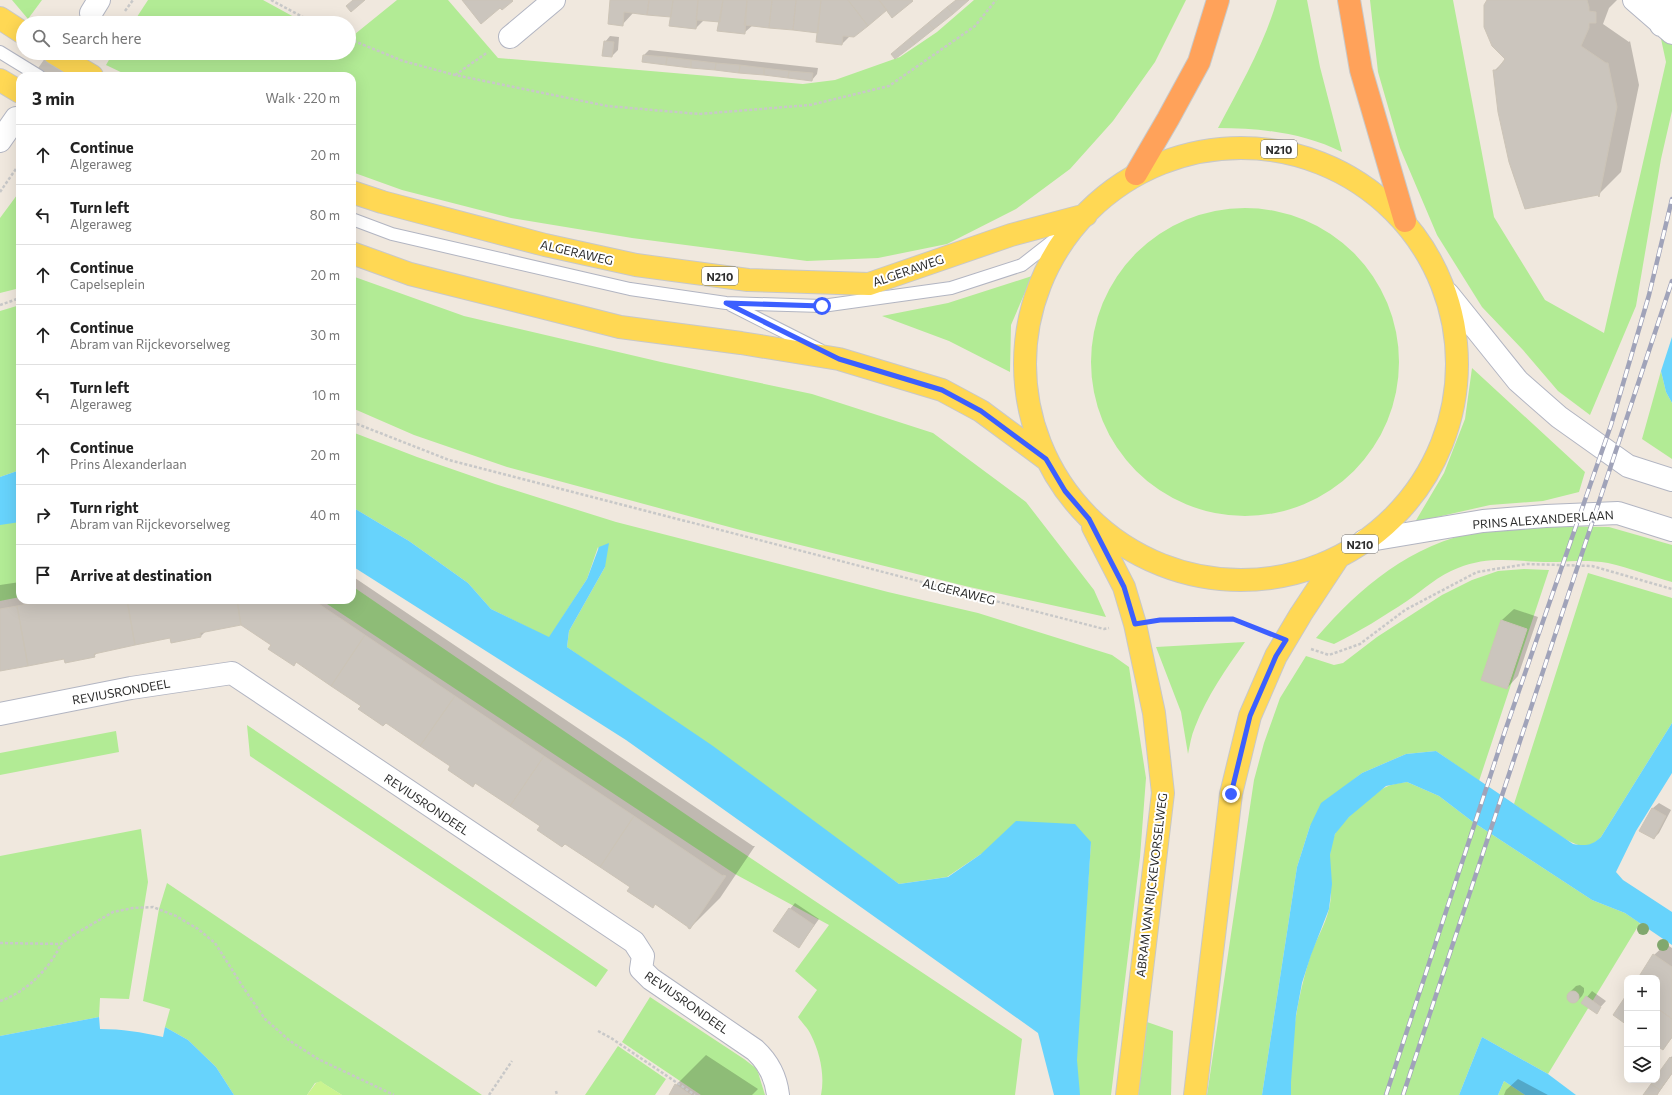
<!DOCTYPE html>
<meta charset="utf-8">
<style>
body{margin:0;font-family:Commissioner,sans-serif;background:#f2f2f2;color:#222}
.controls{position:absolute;right:12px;bottom:12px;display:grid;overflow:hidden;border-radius:8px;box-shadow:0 4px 16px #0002}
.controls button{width:36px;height:36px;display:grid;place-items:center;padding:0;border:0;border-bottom:1px solid #e0e0e0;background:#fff;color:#222;font:20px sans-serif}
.stop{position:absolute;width:12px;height:12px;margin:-9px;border:3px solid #3c5fff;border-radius:50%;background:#fff}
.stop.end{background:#3c5fff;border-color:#fff;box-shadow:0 1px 4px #0008}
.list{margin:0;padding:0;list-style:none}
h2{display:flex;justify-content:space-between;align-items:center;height:52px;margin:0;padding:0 16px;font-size:17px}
h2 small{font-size:13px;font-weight:400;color:#767676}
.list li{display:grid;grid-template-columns:26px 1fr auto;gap:12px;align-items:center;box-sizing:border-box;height:60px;padding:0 16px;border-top:1px solid #e0e0e0}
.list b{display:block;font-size:15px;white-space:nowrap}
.list p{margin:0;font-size:13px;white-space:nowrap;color:#767676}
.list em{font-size:13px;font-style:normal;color:#767676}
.icon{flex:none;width:22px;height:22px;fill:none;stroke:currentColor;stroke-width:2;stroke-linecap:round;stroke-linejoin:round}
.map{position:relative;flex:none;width:1672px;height:1095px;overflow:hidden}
.search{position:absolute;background:#fff;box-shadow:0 4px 16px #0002;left:16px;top:16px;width:340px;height:44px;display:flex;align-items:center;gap:10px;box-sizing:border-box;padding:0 14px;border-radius:22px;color:#767676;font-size:15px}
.panel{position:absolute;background:#fff;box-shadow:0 4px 16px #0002;left:16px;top:72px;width:340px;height:532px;border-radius:12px}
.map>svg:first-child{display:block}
.green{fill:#b2eb95}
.pitch{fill:#c9f490}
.water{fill:#67d3fc}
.shadow{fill:#0003}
.building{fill:#cbc5bd;stroke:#ccc4b7}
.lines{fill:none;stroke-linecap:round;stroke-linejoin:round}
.secondary-tunnel{stroke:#c9c3bb;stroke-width:22;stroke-dasharray:22 11;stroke-linecap:butt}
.lane-casing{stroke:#b2b5c2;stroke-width:14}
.street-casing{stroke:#b2b5c2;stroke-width:24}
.secondary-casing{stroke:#b2b5c2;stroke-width:24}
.primary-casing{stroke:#c8c8c8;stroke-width:24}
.highway-casing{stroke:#c8c8c8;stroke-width:24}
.path{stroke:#c8c8c8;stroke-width:2.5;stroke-dasharray:3 2;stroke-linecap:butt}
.lane{stroke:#fff;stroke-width:12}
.street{stroke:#fff;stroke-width:22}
.secondary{stroke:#fff;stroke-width:22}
.primary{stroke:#ffd854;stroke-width:22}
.highway{stroke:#ffa25a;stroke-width:22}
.rail-casing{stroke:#a0a3b9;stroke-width:4.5}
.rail{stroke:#fff;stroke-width:3;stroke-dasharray:9;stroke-linecap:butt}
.tree{fill:#81a86e}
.route{stroke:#3c5fff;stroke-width:5}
.labels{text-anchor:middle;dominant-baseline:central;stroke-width:4;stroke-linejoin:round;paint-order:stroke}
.shield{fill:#fff;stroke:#6c6c6c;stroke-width:1}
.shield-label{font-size:11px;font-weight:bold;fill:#2d2d2d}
.street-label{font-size:12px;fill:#2d2d2d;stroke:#fff}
</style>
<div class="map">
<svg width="1672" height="1095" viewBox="0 0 1672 1095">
<rect width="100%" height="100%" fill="#f0e8de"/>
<!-- green -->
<path class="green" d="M12 0H42L28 19Z
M148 0H263L305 23H133Z
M397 0H448L498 58 803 84 835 80 900 57 937 32 974 0H1186L1155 62 1113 121 1070 169 1016 209 947 244 878 258 807 261 632 238 511 218 402 190 352 172V76H129L106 65 113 53H349V34H355Z
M1277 0H1307L1320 67 1342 152C1303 133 1261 128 1218 128 1240 86 1264 45 1277 0Z
M1370 0H1453L1494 217 1545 300 1604 333 1666 62 1658 25 1672 36V111L1661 159 1636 306 1590 415 1558 391 1523 350 1482 307 1437 235 1400 148 1378 72Z
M20 191V288L0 293V218Z
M1091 362a154 154 0 1 1 308 0a154 154 0 1 1-308 0Z
M352 276 464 316 661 362 812 394 933 433 1026 502 1094 590 1106 617 965 586 744 531 507 467 414 435 352 408Z
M1032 276 1011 325 1010 372 949 341 882 316 948 303Z
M20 305V470L0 477V311Z
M1472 368 1585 472 1579 492 1543 501 1490 505 1415 522 1444 473 1465 419Z
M1661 371 1666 392 1672 403V459L1642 439Z
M352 432 417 457 495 484 616 522 888 592 978 613 1112 655 1129 667 1146 778 1140 857 1111 1095H1073L1091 842 981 854 947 877 899 884 567 647 569 631 605 567 598 547 587 579 549 638 491 609 468 583 409 541 352 507Z
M20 517V597L0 601V521Z
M1535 526 1609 527 1672 545V582C1651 576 1630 568 1608 563 1590 560 1575 561 1557 562 1521 563 1493 554 1458 568 1439 575 1423 590 1407 601 1384 616 1359 632 1334 644L1316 638C1361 586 1410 545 1480 531 1498 528 1517 528 1535 526Z
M1524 569 1549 570 1479 781 1436 751 1406 754 1362 773 1344 787 1310 826 1297 867 1262 1095H1207L1254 780 1264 743 1280 698 1306 656 1334 665 1343 663 1377 637 1442 595 1472 580 1498 571Z
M1588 573 1672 598V723L1601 837C1596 842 1592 845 1584 846 1568 846 1529 814 1514 804Z
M352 586 716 835 1022 1039 1015 1095H821C825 1075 820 1053 811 1035 808 1028 802 1023 798 1017L817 990 795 971 829 925 735 874 321 600H352Z
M1245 642C1226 669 1207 696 1195 727 1191 736 1190 745 1188 754L1181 712 1156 647Z
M247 725 608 970 596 987 250 756Z
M116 731 119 752 0 775V753Z
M1407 782 1439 796 1473 822 1592 900 1625 913 1640 923 1548 1074 1482 1037 1459 1095H1291C1289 1049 1296 1002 1310 957 1315 941 1325 926 1329 909 1335 885 1324 858 1335 834 1341 822 1374 792 1386 787 1392 784 1400 783 1407 782Z
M141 829 148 882 129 999 100 998 99 1017 0 1036V856Z
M167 883 482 1095H342L321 1082 315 1083 307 1095H234L216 1067 188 1040 165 1027 170 1009 143 1001 159 909Z
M650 997 744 1059 757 1069 765 1095H701L622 1042Z
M1147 1022 1173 1031 1171 1095H1137Z
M618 1046 666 1079 655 1095H585Z
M1504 1081 1525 1095H1498Z"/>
<!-- pitch -->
<path class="pitch" d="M321 1081 323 1083 342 1095H307L316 1083Z"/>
<!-- water -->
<path class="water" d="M1672 337V403L1666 392 1661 371Z
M20 470V522L0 525V477Z
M352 507 409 541 468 583 491 609 549 637 587 579 599 547 609 543 605 567 569 631 567 647 713 746 899 884 948 877 981 854 1016 821 1075 824 1091 842 1077 1060 1080 1095H1054L1038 1033 626 740 352 566Z
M1672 723V773L1636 831 1616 872 1623 880 1672 912V945L1625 913 1592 900 1473 822 1439 796 1407 782 1386 786 1349 817 1335 834 1330 855 1332 884 1329 909 1311 955 1302 983 1296 1015 1291 1082V1095H1262L1297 867 1310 826 1321 803 1362 773 1406 754 1436 751 1573 844C1584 846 1592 846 1601 837Z
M99 1017 100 1029C122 1029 141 1032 163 1037L165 1027 188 1040 216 1067 234 1095H0V1036Z
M1482 1037 1548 1074 1576 1095H1525L1504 1081 1498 1095H1459Z"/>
<!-- shadow -->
<path class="shadow" d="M611 0H913L892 17 886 10 850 36 842 44 818 32 753 25 744 33 719 22 704 20 696 28 671 16 634 12 622 25Z
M1488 0H1617L1609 8 1603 24 1629 42 1630 41 1639 85 1621 172 1599 194 1525 208 1513 174 1499 112 1494 71 1506 59Z
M610 36 619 37 618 50 612 56 605 42Z
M649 50 818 68 817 74 812 80 644 55Z
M352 576 753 846H755L720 898 690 928V926L476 782 473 786 452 766 297 661 294 665 272 645 241 624 206 631 201 636 171 637 99 651 94 656 65 658 0 670V585L20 582V600H352Z
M1514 609 1538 617 1518 676 1507 688 1482 679 1502 620Z
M1659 803 1671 810 1659 833 1654 838 1641 830 1653 808Z
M795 903 819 919 799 947 790 909Z
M1666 944 1672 948V1038L1663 1049 1657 1045V978H1639L1654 955Z
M1580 985 1584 988V992L1582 996 1576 1002H1571L1568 1000 1567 996 1570 992 1576 986Z
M1592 991 1606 1001 1596 1012 1587 997Z
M706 1055 758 1089 752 1095H671L676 1085Z
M1672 1056V1074L1657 1095H1644L1655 1080H1657V1077Z
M1518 1079 1548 1095H1504L1506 1090Z"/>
<!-- building -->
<path class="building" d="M353 0H365L351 12 346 6Z
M462 0H512L513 1 502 10 500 8 481 24Z
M610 0H649L647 15 624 12 623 26 608 24Z
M649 0H673L671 17 647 15Z
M673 0H698L696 29 669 26Z
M698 0H723L720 22 696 20Z
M723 0H747L745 34 717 31Z
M747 0H772L769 28 744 25Z
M772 0H796L793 30 769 28Z
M796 0H821L818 33 793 30Z
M821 0H848L868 26 854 37 843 36 842 45 816 42Z
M848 0H879L887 10 868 26Z
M879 0H912L913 1 892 18Z
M956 0H969L953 14 947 7Z
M1487 0H1587L1589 7V11L1596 12V23H1589V28L1581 46 1606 63H1608L1617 107 1599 197 1598 195 1525 209 1509 162 1498 112 1493 70H1497L1505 59 1492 46 1484 27V5Z
M947 7 953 14 934 29 928 23Z
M928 23 934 29 915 44 910 38Z
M910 38 915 44 895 59 891 54Z
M604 41 614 42 612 57 602 56Z
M643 55 667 57 666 65 642 62Z
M667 57 691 60V68L666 65Z
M691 60 716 63 715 70 691 68Z
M716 63 740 65 739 73 715 70Z
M740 65 764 68V75L739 73Z
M764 68 789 71 788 78 764 75Z
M789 71 813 73 812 81 788 78Z
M49 600H127L135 645 94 654 95 657 65 663 64 659 28 666 17 606Z
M127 600H237L241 625 200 633 201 637 171 643 170 638 135 645Z
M237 600H313L365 635 331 686 296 662 294 666 268 649 271 645 241 625Z
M17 606 28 666 0 671V609Z
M1501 620 1527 629 1507 689 1481 680Z
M365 635 455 696 420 746 386 723 383 726 358 709 361 706 331 686Z
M455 696 544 756 510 806 475 783 473 787 448 770 450 766 420 746Z
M544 756 634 816 600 867 565 844 562 847 537 830 540 826 510 806Z
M1652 808 1666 816 1654 839 1639 831Z
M634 816 723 876V875L726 876 690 929 688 928V927L655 904 653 908 627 891 630 887 600 867Z
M789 908 814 925 799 948 773 931Z
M1653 954 1672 967V1019L1657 1008V978H1638Z
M1567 997a6 6 0 1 1 12 0a6 6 0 1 1-12 0Z
M1627 994V1025L1613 1015Z
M1586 996 1601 1007 1597 1014 1581 1003Z
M1657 1008 1672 1019V1037L1663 1050 1657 1046Z
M1670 1057 1672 1059V1073L1660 1090 1651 1084 1654 1080H1657V1075Z
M675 1084 691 1095H669Z
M1651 1084 1660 1090 1657 1095H1643Z"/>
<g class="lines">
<!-- secondary-tunnel -->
<path class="secondary-tunnel" d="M46 76 62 53"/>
<defs>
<path id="lane" d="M0 52 39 76
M352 219 392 234 630 289 726 303 822 306 951 288 1022 265 1077 222
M731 305 820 350"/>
<path id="street" d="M1634 0 1672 33
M1661 25V0
M510 37 554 0
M0 714 131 688 232 673 634 942 643 956 641 969 651 979 755 1050C768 1062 776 1077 778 1095"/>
<path id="secondary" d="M91 13 99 0
M0 141 16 118
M1448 294 1518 381 1559 417 1628 466 1672 480
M1364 541 1483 521 1546 516 1618 513 1672 530"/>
<path id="primary" d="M0 18 23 33
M54 53 92 76
M0 80 20 92
M1025 364a216 216 0 1 1 432 0a216 216 0 1 1-432 0Z
M352 192 382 202 545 245 636 265 748 280 869 284 1011 235 1086 215
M352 253 410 274 620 327 741 343 839 359 942 390 981 411 1046 459
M1093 527 1124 587 1135 624 1154 713 1163 793 1127 1095
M1195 1095 1231 794 1250 716 1276 656 1301 614 1338 558"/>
<path id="highway" d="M1349 0 1361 70 1405 221
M1136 174 1168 119 1199 62 1218 0"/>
</defs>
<!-- lane casing -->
<use href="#lane" class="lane-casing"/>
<!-- street casing -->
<use href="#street" class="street-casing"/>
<!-- secondary casing -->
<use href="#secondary" class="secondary-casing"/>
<!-- primary casing -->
<use href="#primary" class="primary-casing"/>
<!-- highway casing -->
<use href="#highway" class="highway-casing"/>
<!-- path -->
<path class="path" d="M271 0 314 23
M125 11 133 0
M349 39 403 61 455 75 607 106 699 114 810 105 889 86 975 26 996 0
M455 75 488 52
M0 192 20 163
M0 305 20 298
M352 422 449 460 1104 629 1109 628
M1161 620 1233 619 1260 630
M1311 649 1329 655 1360 644 1405 610 1477 572 1527 564 1592 566 1672 589
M0 943 61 944 75 934 113 912 133 908 153 907 176 916 198 929 215 943 245 990 265 1019 290 1041 318 1059 394 1095
M0 1001C27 992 50 968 61 944
M598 1031 611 1038 695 1095
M556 1091 557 1095
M489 1095 512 1061"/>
<!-- lane -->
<use href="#lane" class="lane"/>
<!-- street -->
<use href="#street" class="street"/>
<!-- secondary -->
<use href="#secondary" class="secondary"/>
<!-- primary -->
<use href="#primary" class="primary"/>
<!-- highway -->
<use href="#highway" class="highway"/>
<defs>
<path id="rail" d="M1386 1095 1505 731 1611 425 1649 295 1672 199
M1403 1095 1672 281"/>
</defs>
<!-- rail casing -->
<use href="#rail" class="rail-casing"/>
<!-- rail -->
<use href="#rail" class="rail"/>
</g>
<!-- trees -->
<g class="tree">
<circle cx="1643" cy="929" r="6"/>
<circle cx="1663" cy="945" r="6"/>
</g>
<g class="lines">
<!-- route -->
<path class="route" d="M822 306 726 303 839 359 942 390 981 411 1046 459 1065 491 1089 519 1124 587 1135 624 1160 620 1233 619 1286 640 1276 656 1250 716 1231 794"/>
</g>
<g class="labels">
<!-- shield labels -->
<g class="shield">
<rect x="1261" y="140" width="36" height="18" rx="3"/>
<rect x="702" y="267" width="36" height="18" rx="3"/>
<rect x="1342" y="535" width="36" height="18" rx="3"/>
</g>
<g class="shield-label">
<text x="1279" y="149">N210</text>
<text x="720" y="276">N210</text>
<text x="1360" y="544">N210</text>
</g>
<!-- street labels -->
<g class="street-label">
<text transform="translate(577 252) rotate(13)">ALGERAWEG</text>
<text transform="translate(908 270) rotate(-19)">ALGERAWEG</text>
<text transform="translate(1543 519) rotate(-4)">PRINS ALEXANDERLAAN</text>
<text transform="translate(959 591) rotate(14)">ALGERAWEG</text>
<text transform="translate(121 691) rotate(-10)">REVIUSRONDEEL</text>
<text transform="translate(427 804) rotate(34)">REVIUSRONDEEL</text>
<text transform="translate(1151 885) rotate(-83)">ABRAM VAN RIJCKEVORSELWEG</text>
<text transform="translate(687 1002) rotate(35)">REVIUSRONDEEL</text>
</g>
</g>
</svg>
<div class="controls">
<button>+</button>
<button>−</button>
<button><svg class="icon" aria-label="layers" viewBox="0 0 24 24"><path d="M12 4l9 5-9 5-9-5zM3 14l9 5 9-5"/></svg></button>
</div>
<div class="stop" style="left:822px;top:306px"></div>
<div class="stop end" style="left:1231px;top:794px"></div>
<div class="search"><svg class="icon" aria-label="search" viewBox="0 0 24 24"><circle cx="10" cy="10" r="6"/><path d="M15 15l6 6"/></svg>Search here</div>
<section class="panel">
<h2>3 min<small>Walk · 220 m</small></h2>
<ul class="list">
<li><svg class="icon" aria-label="ahead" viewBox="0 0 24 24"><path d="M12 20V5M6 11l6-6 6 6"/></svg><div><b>Continue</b><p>Algeraweg</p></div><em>20 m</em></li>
<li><svg class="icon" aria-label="left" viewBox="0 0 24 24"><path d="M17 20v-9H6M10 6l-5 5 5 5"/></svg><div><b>Turn left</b><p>Algeraweg</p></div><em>80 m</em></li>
<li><svg class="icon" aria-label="ahead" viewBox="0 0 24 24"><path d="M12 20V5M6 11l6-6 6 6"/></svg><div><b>Continue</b><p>Capelseplein</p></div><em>20 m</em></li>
<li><svg class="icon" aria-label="ahead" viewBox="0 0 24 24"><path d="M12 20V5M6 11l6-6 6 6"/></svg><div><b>Continue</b><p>Abram van Rijckevorselweg</p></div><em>30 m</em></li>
<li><svg class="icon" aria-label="left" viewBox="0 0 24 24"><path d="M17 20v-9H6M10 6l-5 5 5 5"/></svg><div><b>Turn left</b><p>Algeraweg</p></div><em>10 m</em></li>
<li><svg class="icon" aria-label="ahead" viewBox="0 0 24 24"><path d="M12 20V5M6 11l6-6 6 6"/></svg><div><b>Continue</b><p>Prins Alexanderlaan</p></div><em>20 m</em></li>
<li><svg class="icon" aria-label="right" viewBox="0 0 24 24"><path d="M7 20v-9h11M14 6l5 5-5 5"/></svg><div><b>Turn right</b><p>Abram van Rijckevorselweg</p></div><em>40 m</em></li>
<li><svg class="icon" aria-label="arrive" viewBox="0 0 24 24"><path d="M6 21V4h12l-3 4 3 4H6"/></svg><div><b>Arrive at destination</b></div></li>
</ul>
</section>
</div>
